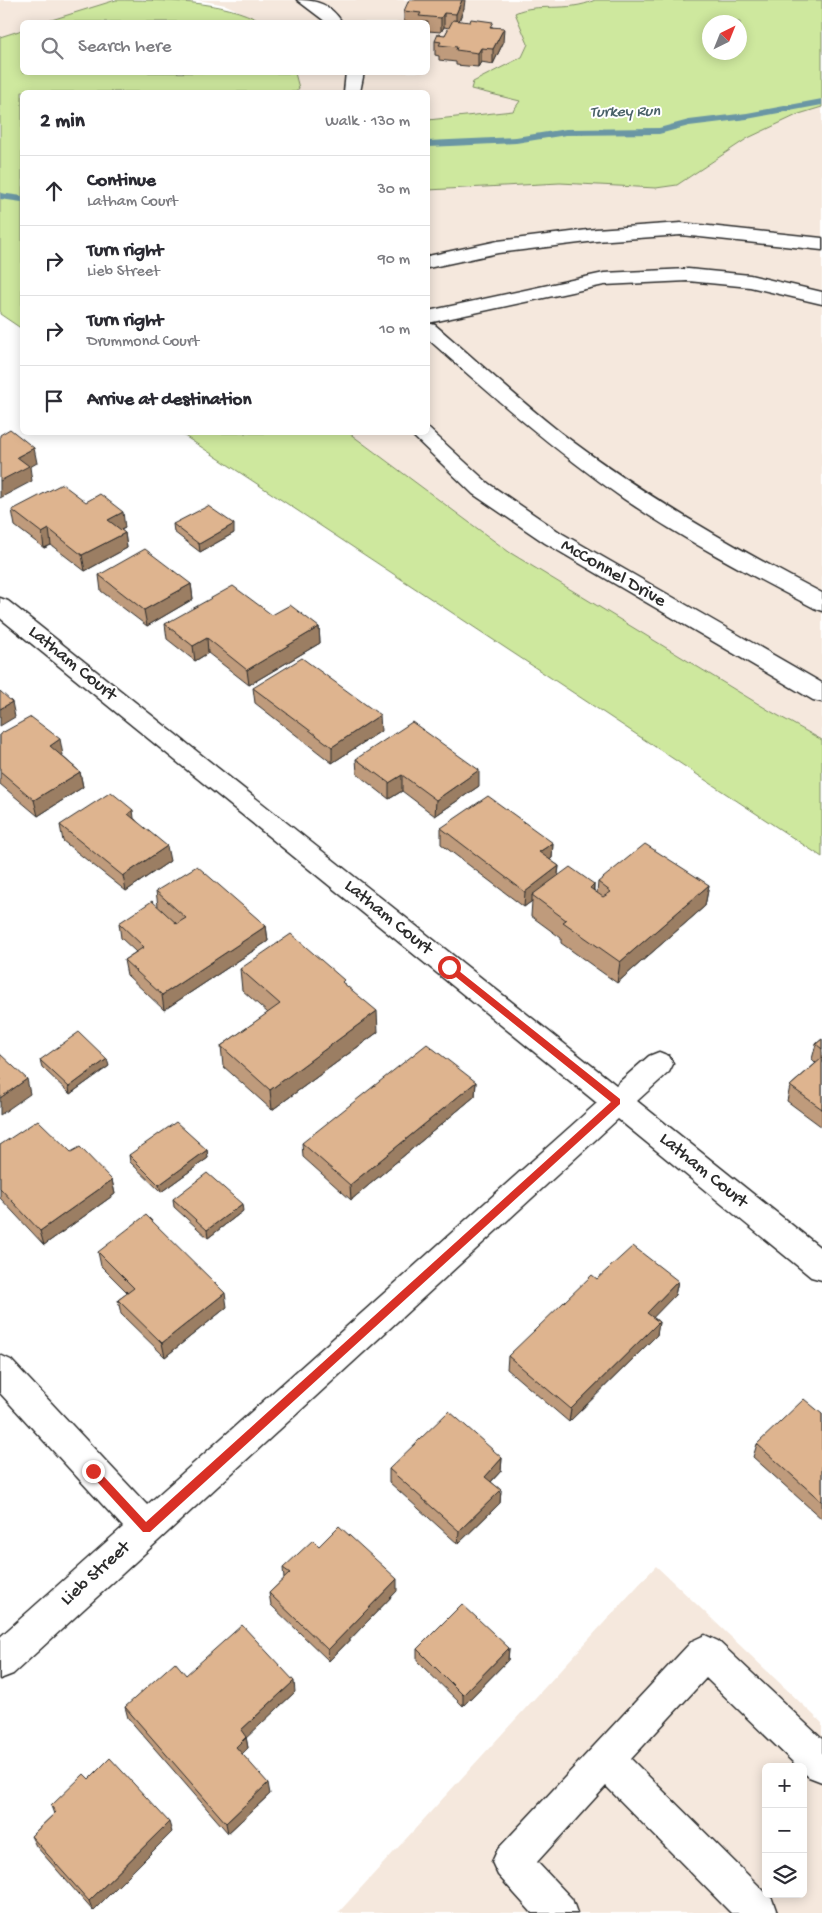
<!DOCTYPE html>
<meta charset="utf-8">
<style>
body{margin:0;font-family:"Gochi Hand",sans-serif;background:#f2f2f3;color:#2b2b33}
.controls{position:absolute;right:15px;bottom:15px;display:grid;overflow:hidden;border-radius:8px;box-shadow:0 2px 12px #0003}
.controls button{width:45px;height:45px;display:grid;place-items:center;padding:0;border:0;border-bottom:1px solid #e1e1e2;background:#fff;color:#2b2b33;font:25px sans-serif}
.compass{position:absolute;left:702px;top:15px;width:45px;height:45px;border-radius:50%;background:#fff;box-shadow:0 2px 12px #0003;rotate:43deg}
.stop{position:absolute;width:15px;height:15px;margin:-11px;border:4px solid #d93025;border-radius:50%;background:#fff}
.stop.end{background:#d93025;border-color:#fff;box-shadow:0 1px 5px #0008}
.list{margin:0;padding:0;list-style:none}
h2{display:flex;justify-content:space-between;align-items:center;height:65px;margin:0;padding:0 20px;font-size:21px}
h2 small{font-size:16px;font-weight:400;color:#7c7c81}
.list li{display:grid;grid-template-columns:32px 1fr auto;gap:15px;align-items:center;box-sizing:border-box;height:70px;padding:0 20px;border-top:1px solid #e1e1e2}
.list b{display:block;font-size:19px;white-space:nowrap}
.list p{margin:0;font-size:16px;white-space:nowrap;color:#7c7c81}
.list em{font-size:16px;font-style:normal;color:#7c7c81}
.icon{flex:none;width:28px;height:28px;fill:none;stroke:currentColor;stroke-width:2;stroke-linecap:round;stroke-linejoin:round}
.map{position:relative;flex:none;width:822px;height:1913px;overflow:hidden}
.search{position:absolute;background:#fff;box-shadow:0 2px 12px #0003;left:20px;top:20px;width:410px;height:55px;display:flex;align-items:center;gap:12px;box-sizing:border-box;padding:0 18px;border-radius:8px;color:#7c7c81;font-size:19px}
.panel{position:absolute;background:#fff;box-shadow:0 2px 12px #0003;left:20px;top:90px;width:410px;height:345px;border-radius:8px}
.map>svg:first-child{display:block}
.built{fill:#f5e8dd;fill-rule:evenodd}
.green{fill:#cee89e;stroke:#7c8a64;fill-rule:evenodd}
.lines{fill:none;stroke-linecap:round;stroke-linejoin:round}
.stream{fill:#6a96a4;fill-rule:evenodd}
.minor-casing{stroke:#2b2b2b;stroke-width:3}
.minor{fill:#fff;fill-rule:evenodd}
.wall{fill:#bf9b7b;stroke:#2b2b2b}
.shaded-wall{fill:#9b7e64;stroke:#2b2b2b}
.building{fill:#deb48f;stroke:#2b2b2b}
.route{fill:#d93025}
.labels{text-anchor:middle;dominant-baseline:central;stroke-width:4;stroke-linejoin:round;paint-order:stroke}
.far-water-label{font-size:16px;font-style:italic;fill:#4a6168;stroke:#fff}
.street-label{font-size:19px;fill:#2b2b2b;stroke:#fff}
</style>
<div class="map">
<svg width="822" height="1913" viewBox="0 0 822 1913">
<rect width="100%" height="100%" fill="#fff"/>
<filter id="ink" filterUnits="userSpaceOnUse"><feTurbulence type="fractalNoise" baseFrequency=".02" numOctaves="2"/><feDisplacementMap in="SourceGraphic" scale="10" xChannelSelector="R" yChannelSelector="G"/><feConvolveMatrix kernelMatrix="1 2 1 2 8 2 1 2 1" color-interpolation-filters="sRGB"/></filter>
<g filter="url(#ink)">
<!-- built -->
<path class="built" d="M0 0H116L45 22H22V30L0 37Z
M198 0H595L585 5 567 8 523 9 528 44 522 57 473 82 471 89 521 101 513 111 428 120V92H296L299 88 295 73 428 72V22H261L226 5Z
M822 107V740L770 711 508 552 349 433 428 432V190L560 183 656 188 677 185 748 138 799 114Z
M656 1566 822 1723V1913H338ZM766 1767H803V1894H766Z"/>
<!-- green -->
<path class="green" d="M116 0C159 0 226 0 261 22H45Z
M595 0H822V107L799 114 748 138 677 185 656 188 560 183 428 190V120L513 111 520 101 471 89 473 82 522 57 528 44 515 13C537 2 567 13 595 0ZM740 22V52H710V22Z
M22 30V72L295 73 299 88 296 92H22V329L0 314V37Z
M180 433H349L509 552 770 711 822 740V857Z"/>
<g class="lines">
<!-- stream -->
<path class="stream" d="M822 99V105L747 119 689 126 659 134 566 135 516 143 428 147V141L516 137 566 129 659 128 689 120 747 113Z
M0 193 22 196V202L0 199Z"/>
<defs>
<path id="minor" d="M297 0C317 0 330 4 342 22H326Z
M346 72H364L360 92H344Z
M681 223 822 238V250L681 235 596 241 498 253 428 268V256L498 241 596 229Z
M688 269 750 275 822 292V304L750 287 688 281 604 285 428 323 435 325C477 361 518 399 561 433 643 495 731 546 822 593V611L814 608C749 574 684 540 624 499 554 450 491 395 428 339V311L604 273Z
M428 428 489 484 561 533 822 683V702L813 700 545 543 473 494 409 432H428Z
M0 598 8 601 616 1085 649 1056 659 1052 669 1056 673 1064 669 1072 637 1101 822 1249V1280L811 1277 618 1119 13 1674 0 1679V1637L123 1527 0 1393V1355L11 1360 147 1505 597 1103 0 618Z
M705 1635 718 1641 822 1739V1782L809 1777 803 1772V1767H798L706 1678 631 1759 772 1899 777 1913H731L606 1786 537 1862 572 1899 577 1913H532L498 1875 492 1862 498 1849 692 1641Z"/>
</defs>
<!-- minor casing -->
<use href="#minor" class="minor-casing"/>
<!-- minor -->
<use href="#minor" class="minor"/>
</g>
<!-- wall -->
<path class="wall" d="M464 8 459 21 493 27 503 43 493 64 481 62 478 67 456 65V62L439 60V56L435 55V41L445 35 449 28 444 27 441 32 428 31V22H404V11Z
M12 510 125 528 121 530 125 533 127 548 85 571 51 545 44 548 15 526Z
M173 524 234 533 200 552 174 532Z
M99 575 191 584 193 599 147 626 101 591Z
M272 615 319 627 320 643 249 685 208 653 195 661 167 639 165 624Z
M253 688 381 731 332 763 255 703Z
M0 734 63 755 62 756 80 772 83 787 38 816 0 784Z
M356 759 479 786 435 816 402 791 389 799 357 774Z
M135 819 170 861 126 891 63 841 60 825Z
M441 828 553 843 552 858 550 860 559 866 558 876 594 884V890L597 893 598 882 709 885 705 906 617 983 561 943V938L531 916 532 901 524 907 441 844Z
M156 891 266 926 268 941 164 1010 127 975 124 960 136 952 121 938 119 923 158 906Z
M240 969 345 984 378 1032 272 1110 223 1066 221 1046 268 1013 242 990Z
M822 1039V1127L787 1101 790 1086 816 1063 812 1059 816 1044Z
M40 1060 109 1066 70 1094 42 1067Z
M476 1082 475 1096 351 1200 303 1157 302 1143Z
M0 1145 71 1152 112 1180 115 1194 44 1245 0 1198Z
M207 1150 208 1158 161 1192 130 1162 129 1155Z
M173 1199 243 1211 208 1238 174 1207Z
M98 1252 227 1307 165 1357 121 1314 118 1300 128 1293 101 1266Z
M597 1279 678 1281 675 1295 653 1317 659 1322 657 1335 569 1422 507 1369 508 1356Z
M822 1414V1519L753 1457 757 1444Z
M502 1458 501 1471 491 1482 501 1490 500 1503 458 1544 389 1482V1469Z
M319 1546 397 1591 329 1661 271 1605 269 1593 284 1579 283 1568Z
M509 1648 508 1660 463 1706 417 1661V1649Z
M186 1675 295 1692 246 1737 248 1748 242 1754 270 1794 228 1833 128 1718 125 1707Z
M89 1779 172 1832 93 1911 36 1846 31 1836 54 1814 51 1806Z"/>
<!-- shaded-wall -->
<path class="shaded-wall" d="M462 0H465L464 8 456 28V14Z
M444 13V27L441 32V18Z
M504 28 503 43 493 64V49Z
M481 48V62L478 67V53Z
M34 448 37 463 30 467 32 481 0 498V481L17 457Z
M123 512 125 528 110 535 108 520Z
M234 524V533L200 552 199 544Z
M49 529 51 545 44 548 42 533Z
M125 533 127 548 85 571 82 555Z
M191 584 193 599 147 626 144 610Z
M319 627 320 643 249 685 247 670Z
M207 638 208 653 195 661 193 646Z
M12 702 15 717 0 726V709Z
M380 715 381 731 332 763V747Z
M60 739 63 755 53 762 50 746Z
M479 770V786L435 816 436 800Z
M80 772 83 787 38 816 34 800Z
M402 775V791L389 799V783Z
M133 810 135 826 128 814Z
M553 843 552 858 538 868 539 852Z
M167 846 170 861 126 891 123 876Z
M559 866 557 881 532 895V901L524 907 525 892Z
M594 884 592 905 590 888Z
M709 885 705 906 617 983 620 962Z
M266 926 268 941 164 1010 162 995Z
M377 1011 378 1032 272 1110 270 1090Z
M107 1059 109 1066 70 1094 69 1087Z
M27 1079 30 1094 0 1115V1098Z
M476 1082 475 1096 351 1200 350 1185Z
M207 1150 208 1158 161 1192 159 1185Z
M112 1180 115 1194 44 1245 40 1231Z
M242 1204 243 1211 208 1238 207 1230Z
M678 1281 675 1295 645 1326 647 1313Z
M225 1293 227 1307 165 1357 162 1343Z
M659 1322 657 1335 569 1422 571 1409Z
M502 1458 501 1471 484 1489 485 1477Z
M501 1490 500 1503 458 1544 459 1531Z
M397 1579V1591L329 1661 328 1650Z
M509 1648 508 1660 463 1706V1695Z
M294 1681 295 1692 243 1741 241 1730Z
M246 1737 248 1748 238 1758 236 1747Z
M268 1783 270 1794 228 1833 226 1823Z
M169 1822 172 1832 93 1911 89 1901Z"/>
<!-- building -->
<path class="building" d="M409 0H462L456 14 444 13 441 18 419 16 421 13 404 11Z
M471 19 493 22 490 27 504 28 493 49 481 48 478 53 456 50 457 47 439 45 441 42 435 41 438 34 445 35 453 20 470 22Z
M10 429 34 448 17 457 29 466 0 481V435Z
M62 484 86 502 100 494 123 512 108 520 125 533 82 555 49 529 42 533 12 510Z
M208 506 234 524 199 544 173 524Z
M145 549 191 584 144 610 99 575Z
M233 586 272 615 290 605 319 627 247 670 207 638 193 646 165 624Z
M302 658 380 715 332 747 253 688Z
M0 691 12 702 0 709Z
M31 717 60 739 50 746 80 772 34 800 0 771V734Z
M412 722 479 770 436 800 402 775 389 783 356 759Z
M111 792 133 810 128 814 167 846 123 876 60 825Z
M488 796 553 843 539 852 559 866 525 892 441 828Z
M645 844 709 885 620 962 563 922 566 920 532 895 570 867 594 884 590 888 603 897 611 892 598 882Z
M197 866 266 926 162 995 124 960 144 947 119 923 152 901 177 924 181 921 186 918 156 891Z
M291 934 344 980 342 982 377 1011 270 1090 221 1046 280 1004 240 969Z
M79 1032 107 1059 69 1087 40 1060Z
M822 1039V1049L816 1044Z
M427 1044 476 1082 350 1185 302 1143Z
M0 1054 27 1079 0 1098Z
M822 1058V1109L790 1086Z
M38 1120 71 1152 80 1147 112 1180 40 1231 0 1188V1145Z
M176 1122 207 1150 159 1185 129 1155Z
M207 1173 242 1204 207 1230 173 1199Z
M146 1215 225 1293 162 1343 118 1300 134 1288 98 1252Z
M633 1246 678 1281 647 1313 659 1322 571 1409 508 1356 592 1275 597 1279Z
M804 1399 822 1414V1502L757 1444Z
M449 1411 502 1458 485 1477 501 1490 459 1531 389 1469Z
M339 1526 397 1579 328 1650 269 1593 290 1573 283 1568 313 1540 319 1546Z
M462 1604 509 1648 463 1695 417 1649Z
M242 1625 294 1681 241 1730 246 1737 236 1747 268 1783 226 1823 125 1707 175 1662 186 1675Z
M110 1758 169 1822 89 1901 31 1836 56 1812 51 1806 84 1774 89 1779Z"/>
</g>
<!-- route -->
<path class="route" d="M449 963 620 1099V1104L150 1532H143L90 1474V1468H96L146 1522 611 1102 446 969 445 967Z"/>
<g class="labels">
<!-- far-water labels -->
<g class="far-water-label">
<text transform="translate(625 113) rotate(-1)">Turkey Run</text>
</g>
<!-- street labels -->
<g class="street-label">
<text transform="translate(613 574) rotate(30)">McConnel Drive</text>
<text transform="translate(72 664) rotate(39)">Latham Court</text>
<text transform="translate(388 918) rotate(39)">Latham Court</text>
<text transform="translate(703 1171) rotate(39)">Latham Court</text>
<text transform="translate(96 1574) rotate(-42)">Lieb Street</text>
</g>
</g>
</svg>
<div class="controls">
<button>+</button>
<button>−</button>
<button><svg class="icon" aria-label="layers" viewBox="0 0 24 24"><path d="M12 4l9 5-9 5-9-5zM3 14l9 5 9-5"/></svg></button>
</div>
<svg class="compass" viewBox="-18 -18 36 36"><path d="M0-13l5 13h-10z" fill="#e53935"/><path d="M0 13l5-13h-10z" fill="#7c7c81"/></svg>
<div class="stop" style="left:449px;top:967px"></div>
<div class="stop end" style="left:93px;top:1471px"></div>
<div class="search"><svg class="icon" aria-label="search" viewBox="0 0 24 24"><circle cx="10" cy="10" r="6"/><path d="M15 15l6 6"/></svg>Search here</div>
<section class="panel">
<h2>2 min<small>Walk · 130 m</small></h2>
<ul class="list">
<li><svg class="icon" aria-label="ahead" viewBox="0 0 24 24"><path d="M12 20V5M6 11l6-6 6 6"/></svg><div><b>Continue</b><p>Latham Court</p></div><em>30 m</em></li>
<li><svg class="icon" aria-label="right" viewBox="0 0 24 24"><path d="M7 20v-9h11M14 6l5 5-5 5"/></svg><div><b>Turn right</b><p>Lieb Street</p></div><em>90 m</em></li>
<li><svg class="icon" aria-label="right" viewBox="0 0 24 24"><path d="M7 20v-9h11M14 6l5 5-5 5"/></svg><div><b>Turn right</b><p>Drummond Court</p></div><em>10 m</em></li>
<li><svg class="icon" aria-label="arrive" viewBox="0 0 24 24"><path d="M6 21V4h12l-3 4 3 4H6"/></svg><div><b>Arrive at destination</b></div></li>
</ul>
</section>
</div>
